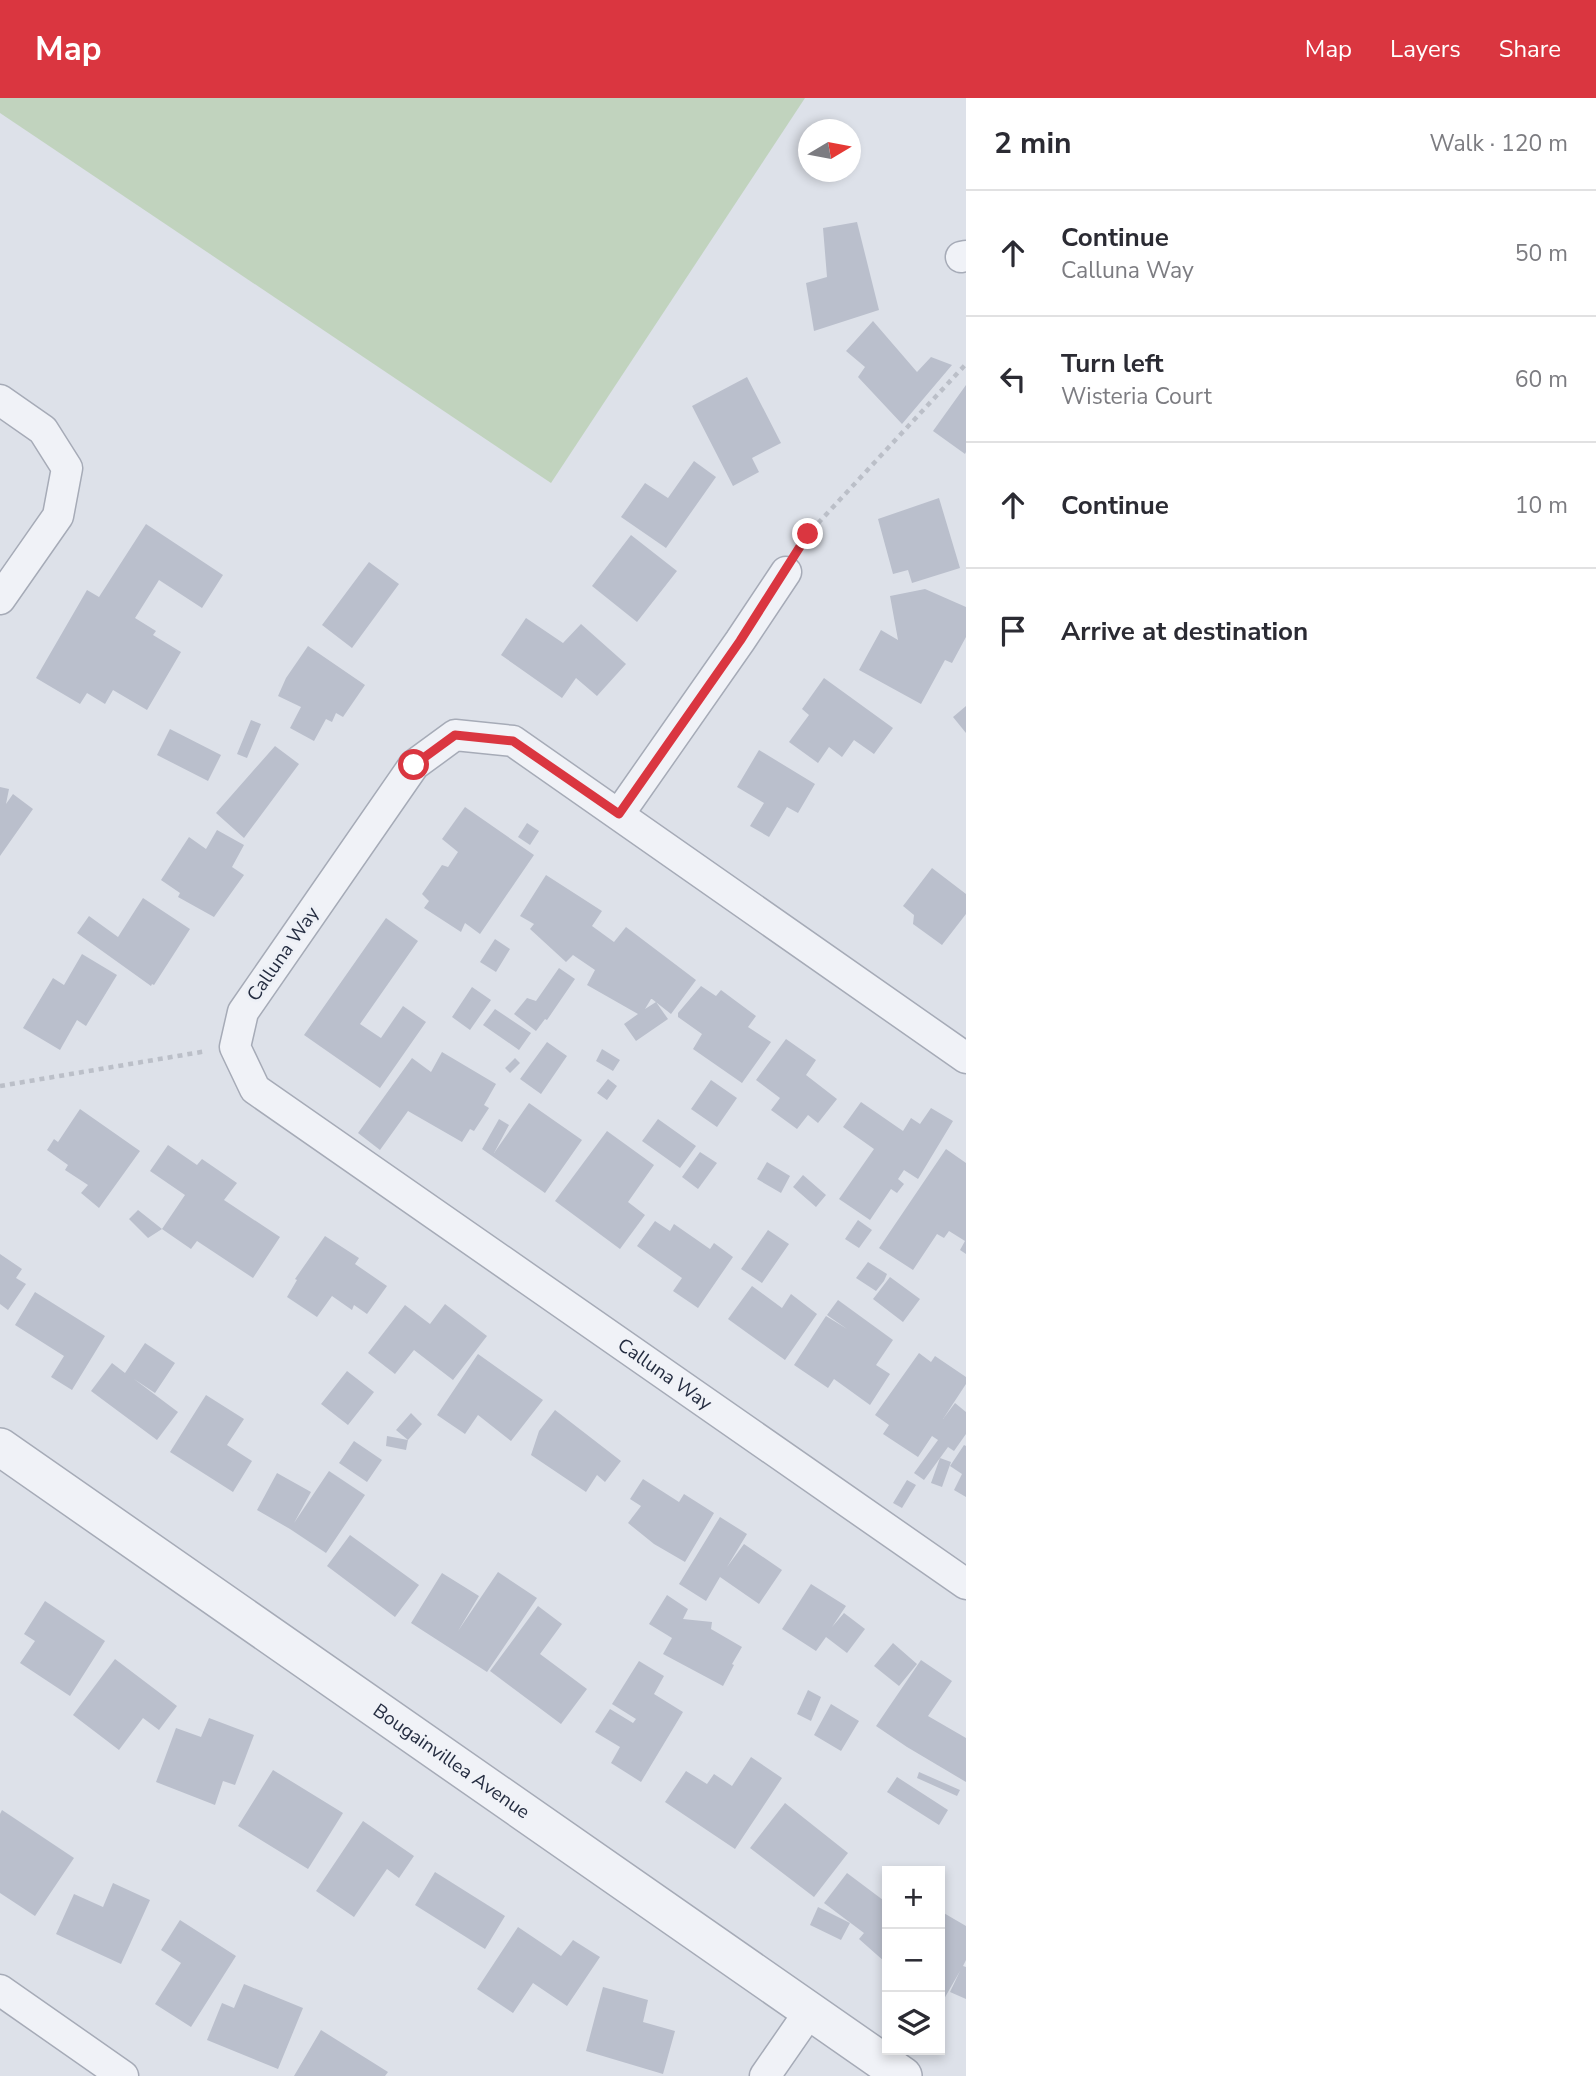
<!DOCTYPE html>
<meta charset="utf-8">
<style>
body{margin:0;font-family:"Nunito Sans",sans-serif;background:#f2f2f3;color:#2b2b33}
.controls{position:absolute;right:21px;bottom:21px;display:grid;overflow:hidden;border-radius:0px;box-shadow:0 4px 10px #0003}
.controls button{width:63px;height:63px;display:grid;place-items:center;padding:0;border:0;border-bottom:2px solid #e1e1e2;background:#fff;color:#2b2b33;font:35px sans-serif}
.compass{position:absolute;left:798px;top:21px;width:63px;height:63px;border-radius:50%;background:#fff;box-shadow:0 4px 10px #0003;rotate:80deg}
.stop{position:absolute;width:21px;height:21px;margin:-16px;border:5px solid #da3640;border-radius:50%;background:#fff}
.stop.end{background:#da3640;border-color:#fff;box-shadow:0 2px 7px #0008}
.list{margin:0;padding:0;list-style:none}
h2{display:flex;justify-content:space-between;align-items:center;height:91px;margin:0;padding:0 28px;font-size:30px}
h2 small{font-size:23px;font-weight:400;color:#7c7c81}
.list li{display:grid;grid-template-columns:46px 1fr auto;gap:21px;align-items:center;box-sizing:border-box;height:126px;padding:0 28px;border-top:2px solid #e1e1e2}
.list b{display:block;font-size:26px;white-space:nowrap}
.list p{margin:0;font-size:23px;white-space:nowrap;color:#7c7c81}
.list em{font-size:23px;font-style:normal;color:#7c7c81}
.icon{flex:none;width:38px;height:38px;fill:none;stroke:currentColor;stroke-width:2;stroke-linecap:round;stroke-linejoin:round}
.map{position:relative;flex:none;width:966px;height:1978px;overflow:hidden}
header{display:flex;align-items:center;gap:42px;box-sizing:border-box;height:98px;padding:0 35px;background:#da3640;color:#fff}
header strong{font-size:33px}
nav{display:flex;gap:38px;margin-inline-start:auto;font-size:24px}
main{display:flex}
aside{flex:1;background:#fff}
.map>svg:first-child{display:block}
.green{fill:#c1d3be}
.building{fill:#babfcc}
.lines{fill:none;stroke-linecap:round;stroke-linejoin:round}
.minor-casing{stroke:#a6abb7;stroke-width:33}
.tertiary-casing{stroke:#a6abb7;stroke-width:40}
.path{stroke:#bbbfc8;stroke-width:4.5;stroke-dasharray:5 5;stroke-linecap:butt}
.minor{stroke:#f0f2f7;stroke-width:30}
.tertiary{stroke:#f0f2f7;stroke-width:37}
.route{stroke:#da3640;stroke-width:9}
.labels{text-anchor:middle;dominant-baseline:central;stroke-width:6;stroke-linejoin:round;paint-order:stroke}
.street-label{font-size:19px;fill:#252d41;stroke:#edf0f6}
</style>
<header>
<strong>Map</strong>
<nav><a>Map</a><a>Layers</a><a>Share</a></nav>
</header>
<main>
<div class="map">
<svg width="966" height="1978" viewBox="0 0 966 1978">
<rect width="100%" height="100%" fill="#dde1e9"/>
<!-- green -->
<path class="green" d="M0 0H805L551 385 0 15Z"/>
<!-- building -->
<path class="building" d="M857 124 879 212 814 233 806 185 827 179 823 130Z
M873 223 917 274 931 259 952 267 902 326 858 279 865 269 846 253Z
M747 279 781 345 752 360 759 374 733 388 692 308Z
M966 287V354L965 356 933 333Z
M694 363 716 379 666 450 621 419 645 385 668 400Z
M939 400 960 470 912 485 908 472 893 476 878 421Z
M146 426 223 477 202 510 159 482 135 520 156 533 153 537 181 554 147 612 113 592 105 606 87 595 80 606 36 580 87 492 99 499Z
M631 437 677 473 637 524 592 488Z
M369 464 399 486 352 550 322 527Z
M925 491 966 509V539L952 565 945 562 921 606 859 572 881 532 898 542 890 498Z
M526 520 563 545 581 526 626 566 597 598 576 580 562 600 501 557Z
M308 548 365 587 343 619 336 615 332 624 326 621 314 643 290 630 301 609 278 598 286 580Z
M824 580 893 630 874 656 854 642 842 659 829 649 818 665 789 644 809 617 802 611Z
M966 608V635L953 619Z
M251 622 261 626 247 660 237 656Z
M170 631 221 657 208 683 157 657Z
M275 648 299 666 244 740 216 715Z
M759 652 815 686 798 715 787 709 769 739 750 728 764 705 737 689Z
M0 689 9 691 6 706 13 696 33 711 0 758Z
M465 709 534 757 480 836 465 825 461 834 424 810 429 803 422 796 442 767 448 769 458 754 442 741Z
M527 725 539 733 530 747 518 739Z
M217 732 244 747 232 769 244 777 214 819 178 799 180 795 161 782 189 739 206 751Z
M932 770 966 796V816L942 847 913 826 914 817 903 808Z
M546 777 602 813 592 828 614 844 626 829 696 882 671 916 652 901H651L645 911 656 904 668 921 636 943 624 926 638 916 587 887 595 872 573 857 566 864 530 831 534 826 520 818Z
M143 800 190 831 154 887 152 886 151 888 77 835 89 818 118 839Z
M386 820 418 843 360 926 381 940 403 908 426 924 380 990 304 937Z
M495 841 510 851 496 874 480 864Z
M82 856 117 877 86 928 77 922 60 952 23 930 53 880 64 887Z
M559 870 575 881 547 922 545 921 536 933 514 916 527 900 536 903Z
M701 888 716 898 721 892 756 918 748 929 771 944 742 985 693 951 702 936 678 919V915Z
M472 889 491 902 470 932 452 919Z
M495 911 531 935 519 952 483 927Z
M786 941 816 962 806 977 837 1001 818 1025 808 1017 797 1031 771 1012 780 1000 756 982Z
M547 944 567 958 541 996 520 981Z
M602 951 620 962 613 973 596 963Z
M442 954 496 986 484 1007 489 1010 474 1033 470 1031 462 1044 408 1013 380 1052 358 1035 412 960 431 974Z
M515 960 520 965 510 975 505 970Z
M608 981 617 988 607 1002 597 995Z
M711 982 737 1000 717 1029 691 1011Z
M861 1004 903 1033 911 1020 920 1026 931 1010 953 1023 918 1081 904 1072 898 1081 904 1086 897 1095 891 1091 870 1122 839 1101 874 1051 843 1029Z
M529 1005 582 1042 545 1095 482 1051 499 1021 509 1027 494 1055Z
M80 1011 140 1053 99 1110 81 1095 88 1087 65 1072 68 1067 47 1052 54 1041 58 1044Z
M658 1021 696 1048 680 1070 642 1043Z
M607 1033 654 1067 628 1104 645 1117 620 1151 555 1103Z
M168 1047 197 1067 202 1061 237 1085 224 1102 280 1139 253 1180 197 1143 191 1151 162 1131 148 1140 129 1121 138 1112 162 1131 185 1097 150 1073Z
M946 1051 966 1065V1156L960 1152 965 1143 949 1133 944 1140 937 1136 913 1172 879 1150Z
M700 1054 717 1065 698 1091 682 1079Z
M767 1064 790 1078 781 1095 757 1081Z
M803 1077 826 1097 816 1109 793 1089Z
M858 1122 872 1132 859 1150 845 1141Z
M655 1123 670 1133 674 1126 710 1151 714 1145 733 1159 698 1210 673 1193 682 1180 637 1148Z
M768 1132 789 1146 762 1185 741 1171Z
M325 1138 359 1160 355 1166 387 1188 367 1216 354 1207 352 1212 332 1198 317 1219 287 1199 297 1182 295 1181Z
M0 1156 22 1171 16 1180 26 1186 8 1212 0 1206Z
M868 1164 887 1176 884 1183 876 1193 856 1180Z
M890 1179 920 1201 903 1224 873 1201Z
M752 1188 782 1210 791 1196 817 1216 785 1262 728 1221Z
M35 1194 105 1238 72 1292 51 1279 64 1258 15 1227Z
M838 1202 893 1242 876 1267 890 1276 870 1307 834 1281 828 1290 794 1267 826 1218 847 1231 827 1217Z
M445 1206 487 1238 453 1282 414 1252 395 1276 368 1255 405 1207 430 1226Z
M145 1245 175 1265 155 1295 134 1281 178 1314 157 1342 91 1293 112 1265 125 1275Z
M919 1255 931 1264 935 1258 966 1279V1286L943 1321 955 1305 966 1314V1336L954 1353 948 1349 924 1382 914 1375 938 1342 932 1338 918 1359 883 1336 889 1327 875 1317Z
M478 1256 543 1302 511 1343 478 1317 465 1336 437 1317Z
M347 1273 374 1294 348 1327 321 1306Z
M206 1297 244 1321 227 1347 252 1363 233 1394 170 1354Z
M555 1312 621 1363 605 1384 597 1377 586 1394 531 1357 539 1333Z
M411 1315 422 1326 408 1342 396 1332Z
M387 1338 408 1342 406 1352 386 1348Z
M354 1343 382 1362 367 1384 339 1365Z
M964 1347 966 1348V1399L954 1392 962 1376 950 1368Z
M940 1360 951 1364 942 1389 931 1385Z
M329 1373 365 1397 326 1455 290 1431 257 1412 277 1375 311 1394 294 1425Z
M643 1381 679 1404 684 1396 714 1415 685 1464 654 1446 628 1425 641 1408 630 1401Z
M907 1382 916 1387 902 1410 893 1405Z
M720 1419 747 1436 727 1469 744 1446 782 1472 759 1506 720 1479 706 1503 679 1486Z
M350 1437 419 1487 395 1519 327 1468Z
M498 1474 537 1500 487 1574 411 1525 442 1475 479 1498 458 1533Z
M811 1486 846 1508 832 1529 844 1515 865 1531 847 1555 826 1539 816 1553 782 1531Z
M667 1497 688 1511 683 1521 712 1524 711 1531 742 1549 732 1566 734 1567 723 1588 663 1556 672 1540 649 1526Z
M45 1503 105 1543 70 1598 20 1565 35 1543 24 1536Z
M538 1508 562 1526 540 1556 587 1591 561 1626 490 1573Z
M893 1545 917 1566 899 1588 874 1568Z
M115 1561 177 1608 159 1632 143 1620 119 1652 73 1617Z
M921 1562 952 1583 928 1618 966 1640V1684L907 1649 876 1628Z
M639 1563 664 1578 654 1596 683 1614 641 1684 611 1665 620 1649 595 1634 610 1611 633 1625 636 1621 612 1606Z
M808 1592 821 1599 811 1623 797 1616Z
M831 1606 859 1623 841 1653 814 1637Z
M209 1620 254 1637 235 1687 223 1683 215 1707 156 1684 176 1630 201 1639Z
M751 1659 782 1680 735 1751 665 1704 686 1673 707 1686 714 1676 732 1688Z
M273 1672 343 1715 308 1771 238 1728Z
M919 1674 960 1692 957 1698 917 1680Z
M897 1679 948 1712 939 1727 887 1694Z
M785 1705 848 1755 814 1799 750 1750Z
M2 1712 74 1760 35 1818 0 1795V1716Z
M363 1723 414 1758 399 1780 387 1771 354 1819 316 1793Z
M435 1774 505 1818 485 1851 415 1807Z
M847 1775 887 1805V1862L885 1864 859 1841 864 1835 824 1805Z
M113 1785 150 1802 121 1866 56 1836 74 1796 103 1809Z
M818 1809 850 1825 841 1842 810 1827Z
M942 1814 966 1828V1862L963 1868 966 1869V1901L950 1894 960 1873 940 1908V1819Z
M180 1822 236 1858 191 1929 155 1906 181 1865 161 1852Z
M518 1829 561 1858 573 1842 600 1859 567 1908 533 1885 513 1915 477 1891Z
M244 1886 303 1910 278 1971 207 1942 222 1905 234 1910Z
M603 1889 648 1902 643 1924 675 1933 663 1976 586 1953Z
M321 1932 388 1974 385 1978H294Z"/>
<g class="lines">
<defs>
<g id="minor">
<path d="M961 159 966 158"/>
<path d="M0 302 43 332 67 370 58 418 0 501"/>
<path d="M619 716 740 543 786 474"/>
<path id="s1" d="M966 960 513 643 455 637 414 667 243 914 235 949 255 991 966 1486"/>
<path d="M0 1892 123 1978"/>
<path d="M765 1978 810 1913"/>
</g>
<g id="tertiary">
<path id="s2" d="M0 1349 903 1978"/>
</g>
</defs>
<!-- minor casing -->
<use href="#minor" class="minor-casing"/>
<!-- tertiary casing -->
<use href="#tertiary" class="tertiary-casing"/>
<!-- path -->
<path class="path" d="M800 449 808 436 966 266
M0 988 207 953"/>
<!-- minor -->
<use href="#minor" class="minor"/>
<!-- tertiary -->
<use href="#tertiary" class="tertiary"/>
</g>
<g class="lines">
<!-- route -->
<path class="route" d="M414 667 455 637 513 643 619 716 740 543 808 436"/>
</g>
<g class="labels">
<!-- street labels -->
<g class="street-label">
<text transform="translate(283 856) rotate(-55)">Calluna Way</text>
<text stroke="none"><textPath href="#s1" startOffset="1544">Calluna Way</textPath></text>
<text stroke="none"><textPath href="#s2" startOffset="550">Bougainvillea Avenue</textPath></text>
</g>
</g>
</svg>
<div class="controls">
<button>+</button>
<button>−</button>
<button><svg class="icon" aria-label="layers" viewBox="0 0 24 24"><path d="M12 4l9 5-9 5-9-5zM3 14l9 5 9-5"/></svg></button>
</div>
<svg class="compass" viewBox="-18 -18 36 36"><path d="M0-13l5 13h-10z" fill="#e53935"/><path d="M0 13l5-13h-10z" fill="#7c7c81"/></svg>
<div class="stop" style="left:414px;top:667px"></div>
<div class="stop end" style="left:808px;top:436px"></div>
</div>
<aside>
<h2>2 min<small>Walk · 120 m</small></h2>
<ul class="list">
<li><svg class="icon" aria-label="ahead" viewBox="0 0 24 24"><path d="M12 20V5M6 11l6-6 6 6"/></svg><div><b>Continue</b><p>Calluna Way</p></div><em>50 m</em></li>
<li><svg class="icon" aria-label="left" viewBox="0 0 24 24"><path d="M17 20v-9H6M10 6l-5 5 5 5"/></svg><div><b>Turn left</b><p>Wisteria Court</p></div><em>60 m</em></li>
<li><svg class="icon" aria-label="ahead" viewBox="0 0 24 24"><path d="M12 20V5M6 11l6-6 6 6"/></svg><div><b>Continue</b></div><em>10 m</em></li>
<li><svg class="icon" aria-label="arrive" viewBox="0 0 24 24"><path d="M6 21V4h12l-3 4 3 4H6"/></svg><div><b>Arrive at destination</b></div></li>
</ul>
</aside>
</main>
